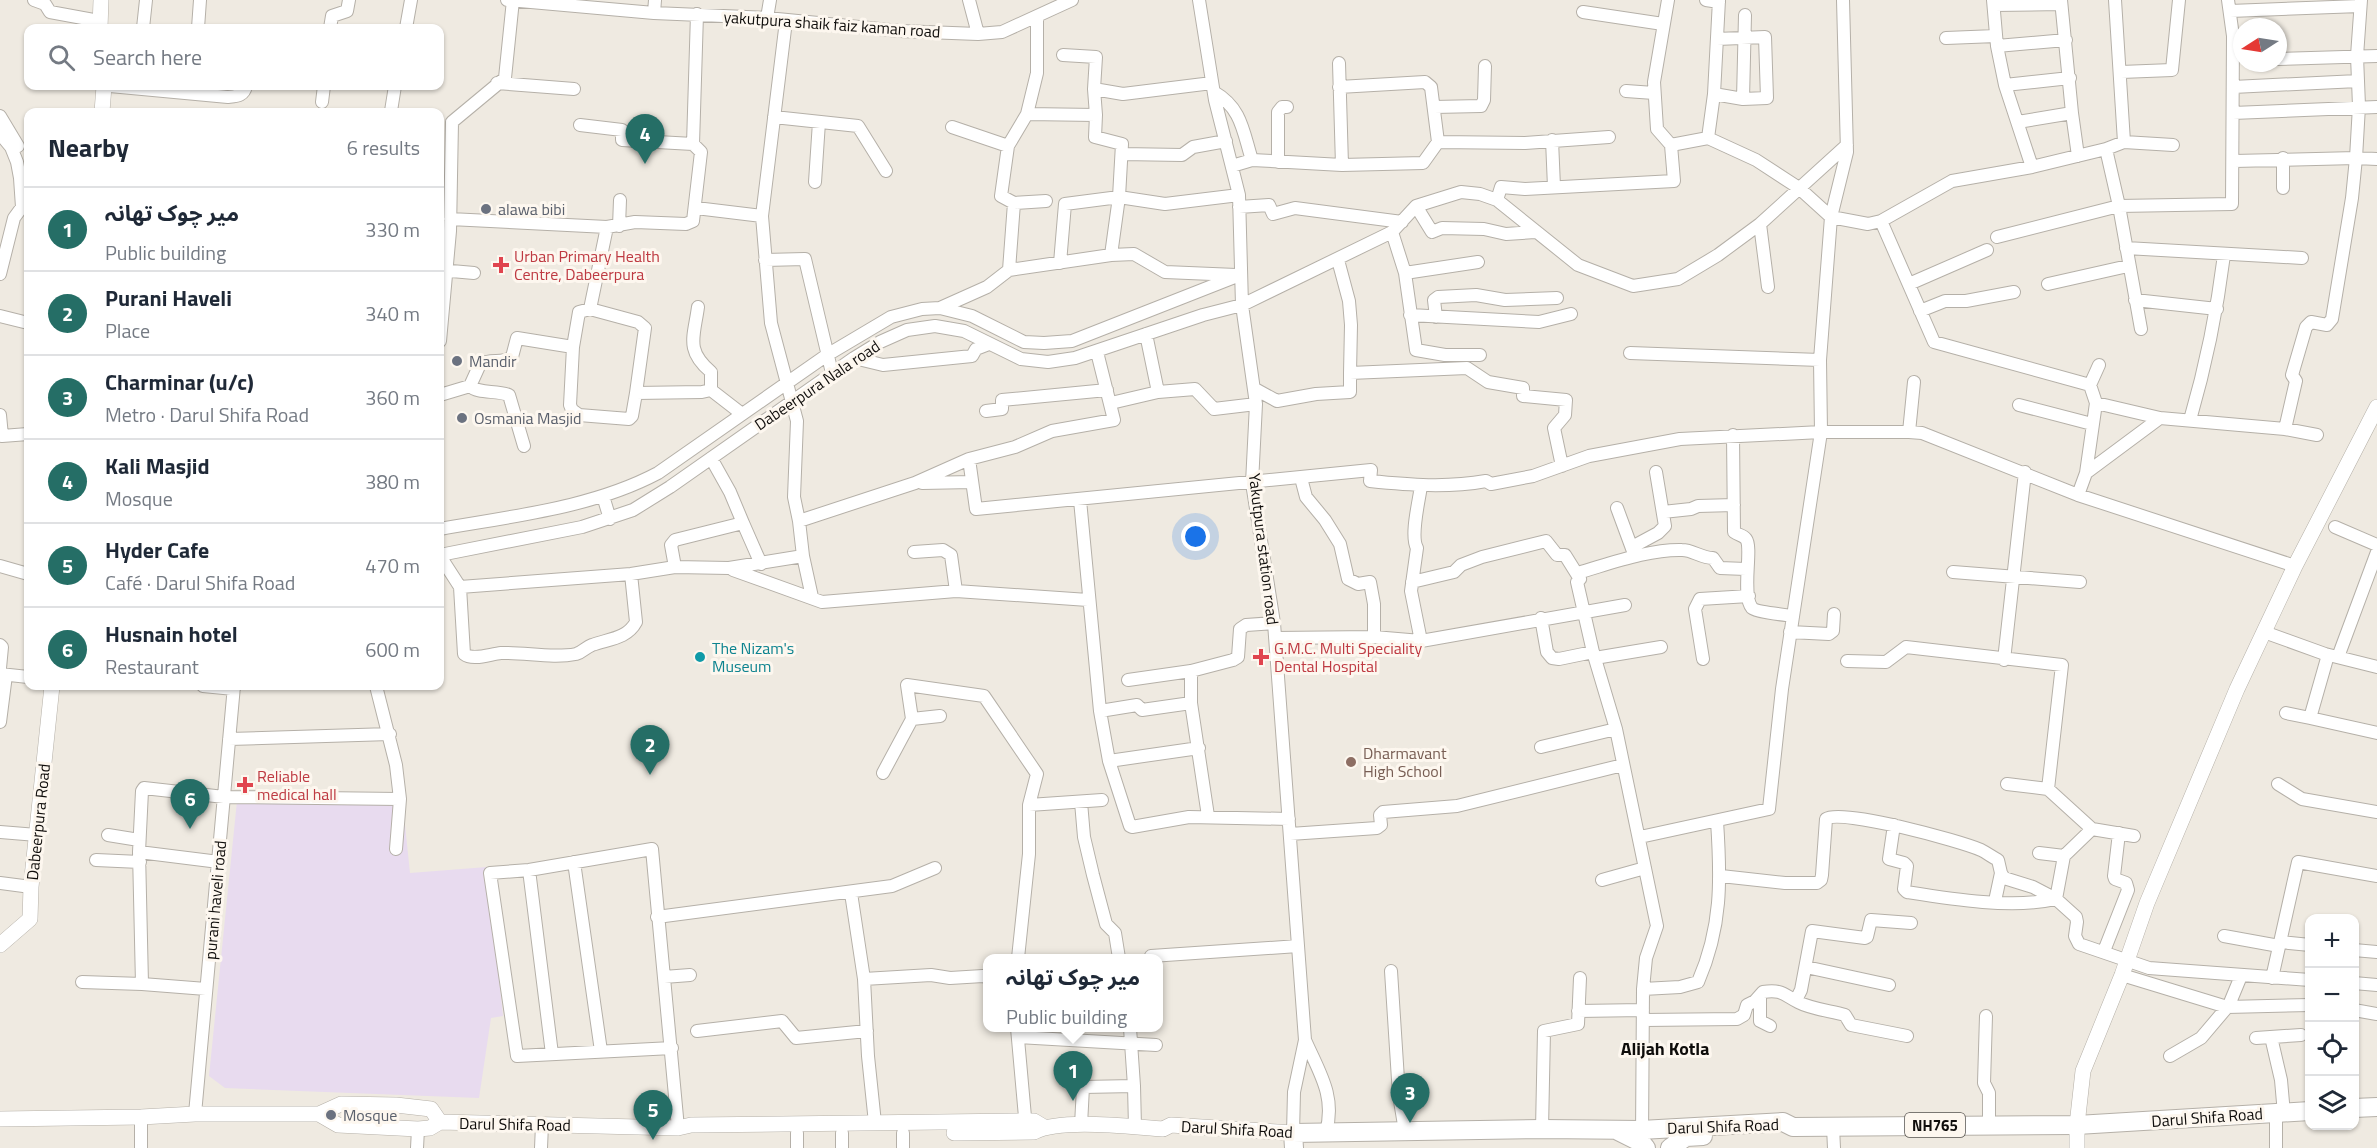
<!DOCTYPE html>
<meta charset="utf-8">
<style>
body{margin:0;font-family:"Titillium Web","Noto Sans Arabic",sans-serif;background:#f6f6f7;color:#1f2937}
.controls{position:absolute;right:18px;bottom:18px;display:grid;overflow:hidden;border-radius:12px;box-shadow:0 2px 4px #0004}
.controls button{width:54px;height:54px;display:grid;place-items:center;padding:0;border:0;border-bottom:2px solid #e0e1e3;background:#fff;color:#1f2937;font:30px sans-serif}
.compass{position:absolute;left:2233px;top:18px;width:54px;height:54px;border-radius:50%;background:#fff;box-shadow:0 2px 4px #0004;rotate:258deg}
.you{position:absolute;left:1196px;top:537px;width:21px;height:21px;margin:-15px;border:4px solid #fff;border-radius:50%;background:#1a73e8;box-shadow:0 0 0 9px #1a73e833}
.badge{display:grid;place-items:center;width:39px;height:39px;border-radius:50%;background:#256e66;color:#fff;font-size:20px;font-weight:700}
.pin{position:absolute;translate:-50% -50px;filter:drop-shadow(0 2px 3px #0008)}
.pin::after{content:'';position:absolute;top:32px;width:21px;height:18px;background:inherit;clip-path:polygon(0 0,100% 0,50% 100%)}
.popup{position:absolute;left:983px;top:954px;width:180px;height:78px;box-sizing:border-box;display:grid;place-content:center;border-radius:12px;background:#fff;filter:drop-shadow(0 2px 4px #0005);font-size:20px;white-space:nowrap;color:#747a83}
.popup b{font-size:22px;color:#1f2937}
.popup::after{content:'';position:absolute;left:50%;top:100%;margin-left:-12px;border:12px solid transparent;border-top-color:#fff}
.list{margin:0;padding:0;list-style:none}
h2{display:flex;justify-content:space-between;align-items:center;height:78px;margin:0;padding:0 24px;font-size:26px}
h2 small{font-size:20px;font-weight:400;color:#747a83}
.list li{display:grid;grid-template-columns:39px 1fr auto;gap:18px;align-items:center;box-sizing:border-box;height:84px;padding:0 24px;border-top:2px solid #e0e1e3}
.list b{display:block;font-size:22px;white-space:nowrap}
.list p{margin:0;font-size:20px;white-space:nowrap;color:#747a83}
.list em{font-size:20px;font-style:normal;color:#747a83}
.icon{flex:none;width:33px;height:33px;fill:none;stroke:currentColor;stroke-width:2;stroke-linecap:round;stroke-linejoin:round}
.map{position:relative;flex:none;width:2377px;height:1148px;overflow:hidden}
.search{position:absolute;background:#fff;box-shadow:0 2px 4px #0004;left:24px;top:24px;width:420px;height:66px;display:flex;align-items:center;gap:15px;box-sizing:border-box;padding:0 21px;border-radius:12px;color:#747a83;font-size:22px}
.panel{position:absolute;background:#fff;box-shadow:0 2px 4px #0004;left:24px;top:108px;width:420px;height:582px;border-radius:12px}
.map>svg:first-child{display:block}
.commercial{fill:#e8dbef}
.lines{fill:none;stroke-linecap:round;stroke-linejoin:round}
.minor-casing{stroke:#b5b0a8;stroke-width:14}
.major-casing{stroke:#b5b0a8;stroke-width:16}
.highway-casing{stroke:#b5b0a8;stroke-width:20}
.minor{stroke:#fff;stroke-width:12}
.major{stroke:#fff;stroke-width:15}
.highway{stroke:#fff;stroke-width:18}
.worship-dot{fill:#6b7280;stroke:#fdf7ef;stroke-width:2}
.health-dot{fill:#e0444e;stroke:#fdf7ef;stroke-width:2}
.culture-dot{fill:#0f9aa8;stroke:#fdf7ef;stroke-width:2}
.education-dot{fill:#8d6e63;stroke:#fdf7ef;stroke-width:2}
.labels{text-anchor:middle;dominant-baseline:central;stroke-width:6;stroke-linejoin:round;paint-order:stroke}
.shield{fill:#fdf7ef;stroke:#56534f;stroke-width:1.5}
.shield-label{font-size:15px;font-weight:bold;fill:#0f0d0b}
.street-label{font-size:16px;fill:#0f0d0b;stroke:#fdf7ef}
.worship-label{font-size:16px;fill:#5b616d;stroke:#fdf7ef;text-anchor:start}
.health-label{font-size:16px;fill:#be3a42;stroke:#fdf7ef;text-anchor:start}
.culture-label{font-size:16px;fill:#0d838f;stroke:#fdf7ef;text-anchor:start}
.education-label{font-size:16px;fill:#785e54;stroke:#fdf7ef;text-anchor:start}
.neighbourhood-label{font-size:18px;font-weight:bold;fill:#0f0d0b;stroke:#fdf7ef}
</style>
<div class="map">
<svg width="2377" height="1148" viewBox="0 0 2377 1148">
<rect width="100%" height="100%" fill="#efeae1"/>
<!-- commercial -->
<path class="commercial" d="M402 796 410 873 487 867 503 1016 491 1018 479 1098 225 1088 209 1076 237 801Z"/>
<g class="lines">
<defs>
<path id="minor" d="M34 0 45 4 50 12 99 21
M507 0 654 13 767 18 900 31 978 34 1002 32 1072 0
M969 0 978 34
M1199 0 1215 100 1239 195 1242 305 1256 404 1252 483 1274 623 1305 1040C1319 1072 1336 1096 1326 1132
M1668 0 1654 82 1657 129 1671 145
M1706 0 1719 2
M1993 0 1997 46 2005 85 2032 167
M2061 0 2072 113 2078 156
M2115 0 2124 142 2106 149 2119 206 2141 329
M1994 5 2061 4
M2230 11 2360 6
M1583 12 1663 24
M654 13 655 0
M697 14 693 144 701 152 693 221 686 224 635 222 607 227 590 309 579 312 573 347 570 405 572 410 579 415 629 419 632 416 636 393 702 392 711 390 742 414
M767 18 770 0
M786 21 762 216 771 323 797 421 794 497 799 521
M143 28 146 0
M198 28 200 0
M330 28 332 16 347 11 349 0
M406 28 411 0
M1946 38 1996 36
M1717 39 1765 37 1767 98 1743 99 1745 15
M1997 46 2066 40
M1063 55 1096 57 1094 89 1096 115
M2278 59 2377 56
M1339 63 1342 165
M2121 72 2172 70 2179 0
M497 83 574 89
M2005 85 2070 78
M110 86 228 97C237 96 244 96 246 86
M1339 87 1425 82 1431 87 1438 142
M2233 87 2358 81
M1094 89 1123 94 1212 83
M1626 91 1654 93
M1214 92C1242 108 1243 132 1252 160
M1714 94 1743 99
M322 102 324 86
M1434 107 1481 106 1484 100 1485 66
M391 111 395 86
M2233 113 2377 107
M1027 114 1096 115 1095 137 1122 144 1119 197 1111 255
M0 116 18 146
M774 117 858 126 886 171
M2018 122 2072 113
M580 125 622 130V140L693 144
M952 127 1008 146 1027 114 1037 73V16
M0 134 11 147 17 162 20 178 22 207 14 218 0 274
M1708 138 1714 94 1719 0
M1552 140 1554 187
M2124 142 2173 145
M1008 146 1001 196 1014 203 1046 201
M1122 154 1182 155 1193 147 1226 141
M2283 158V188
M2234 161 2356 158 2377 159
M1278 162V112L1282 107H1287
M1232 166 1252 160 1342 165 1423 163 1438 142 1525 143 1609 137
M815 182 819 122
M1497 200 1501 187 1525 189 1674 181 1671 145 1708 138 1756 160 1799 188 1831 217 1868 224 1881 221 1934 342 2090 385 2096 403 2086 473 2078 495
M1416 206 1432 232 1442 228 1484 229 1506 234 1535 232
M1239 207 1269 205 1273 214 1295 208 1402 222
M696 208 762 216
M450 219 607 227
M1881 221 1952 181 2032 167 2106 149
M1760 224 1768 287
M619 226 620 200
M1392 232 1405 273 1416 350 1445 355H1480
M1997 237 2119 206 2232 204 2233 36 2228 0
M2126 248 2302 258
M765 260 805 259 832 373
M1338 260 1349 301 1351 325 1350 373
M1060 263 1065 204 1119 197 1165 204 1239 195
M440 270 474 273
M1009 270 1014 203
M1405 273 1478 262
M1909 284 1987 250
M2048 284 2128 266
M2135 300 2217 309
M698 307C694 337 685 350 711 372V390
M940 308 987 287 1009 270 1111 255 1134 254 1165 272 1236 275
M590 309 638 322 645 328 636 393
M1920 311 1945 301H1966L2014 292
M1410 315 1539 322 1571 314
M0 316 28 323
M1436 317 1434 300 1438 297 1476 295 1505 300 1557 298
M1146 334 1158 392
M440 341 450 231 452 122 505 78 513 0
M1630 353 1820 360
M854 358 883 365 972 356 976 349 989 344
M2090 385 2099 365
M470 386 480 364C491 358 503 364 512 357L517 338 573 347
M1255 389 1277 401 1316 394 1350 392V373L1467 368 1488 382 1523 388V396L1566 400 1565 415 1554 428 1562 466
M440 395 470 386C478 394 496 390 509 395L524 446
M1111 403 1158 392 1195 389 1214 409 1256 404
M2096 403 2160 418 2285 429 2317 435
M2019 405 2092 424
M986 411 1002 409V400L1107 390
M0 415 2 436 28 434
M2190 420C2206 365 2217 311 2224 255
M2285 429 2296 381 2292 375 2306 327 2311 322 2327 325 2332 319 2352 198 2356 158 2359 106 2357 56 2361 0
M1909 432 1914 382
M1733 435 1734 532C1738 535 1743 535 1746 539 1753 548 1741 595 1752 608 1756 612 1786 615 1793 616
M711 458 730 492 743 523
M969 459 976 509 1371 470 1370 481C1410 485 1447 488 1486 481L1491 484 1533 476 1589 456 1680 439 1821 432H1909L1922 433 2078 495 2295 566
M2086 473 2160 418
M1301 478 1306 497 1325 520 1340 544 1348 579 1358 584 1370 582 1374 604V637
M922 483 972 482
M603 496 610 519
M1080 500 1100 711 1109 761 1130 826 1132 827 1189 817 1289 819
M1617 508 1634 554
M1663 512 1691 509 1698 506 1734 505
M2335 527 2377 545
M440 529C512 516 592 508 658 473L827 355 891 317 922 309 940 308 972 316 1024 342 1044 343 1072 341 1240 275
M1632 547 1658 533 1665 526 1656 472
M914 552 943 550 951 555 956 591
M440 555 582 527 633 510 670 487 854 358 880 342 907 330 935 326 964 331 1021 359 1048 362 1075 358 1203 315 1242 305 1392 232 1416 206 1461 192 1480 194 1497 200 1578 265 1633 286 1678 279 1718 255 1760 224 1847 145
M440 556 460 587
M803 556 812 597
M0 566 28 574
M675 567 671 545 675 540 743 523 761 564
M733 570 822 602 956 591 1088 600
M1953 572 2080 582
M1577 573C1609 564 1649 549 1682 550 1693 550 1701 558 1713 558L1720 568 1746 569
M631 574 636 622C627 639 608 639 592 645 586 647 583 652 576 654 552 659 525 652 501 653 490 654 473 661 464 654L460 587 631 574 675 567 729 568 803 556 799 521 915 483 969 459 1015 447 1052 431 1114 420 1097 352
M1412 582 1454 572 1461 565 1482 557 1546 541 1557 555H1565L1580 579 1577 582 1593 652 1616 729 1657 926 1646 958 1643 989 1642 1138
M1541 618 1547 652 1552 658 1559 659 1593 652
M1790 632 1829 634 1833 631 1834 614
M2264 632 2325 654 2377 667
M1275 638 1374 637 1421 641 1625 605
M1421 641 1411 591 1417 548C1410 536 1419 501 1421 486
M0 645 2 647 0 668
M2338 657 2377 552
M1595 658 1661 647
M1703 659 1695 609 1700 599 1749 596
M2004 660 2025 472
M1847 661 1886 662 1906 647 2062 665 2048 789 2092 829
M1191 671V703L1208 816
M0 674 28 677
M1128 680 1191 671 1233 660 1238 657 1240 629 1246 625 1274 623
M203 686 234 689
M376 686 396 765 400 799 396 849
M1100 711 1137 705 1142 710 1191 703
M2286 713 2310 718 2328 655
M2310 718 2377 733
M912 719 940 716
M0 722 6 675
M229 739 390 734
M1541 747 1616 729
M1109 761 1199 748
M883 773 912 719 907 685 984 696 1037 774 1029 805V854L1018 958
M2007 784 2048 789
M2278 784 2302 799 2377 812
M1081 802 1084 837 1093 875 1106 924 1115 933 1119 958
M1029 805 1102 800
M1894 825 1889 859 1904 863 1907 866 1904 889 1907 892C1951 899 2012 909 2056 899L2064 856 2092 829 2134 836
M0 832 37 835
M1290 834 1377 828 1381 825 1380 815 1383 812 1457 806 1623 765
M108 835 139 840
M1640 837 1769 809 1782 689 1821 432 1820 360 1831 217 1847 152 1843 0
M139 852 142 791 144 788 224 797 400 799
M2039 853 2064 856
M96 860 140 862
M574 862 601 1051
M529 870 552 1054
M1721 876 1785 883H1817L1821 880 1822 875 1826 819C1841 808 1960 841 1981 850 1987 853 1992 857 1998 860L2001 873 2004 878 2033 887 2056 899 2076 917 2077 922 2075 936 2079 944 2149 968 2310 980
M1602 880 1645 868
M0 883 31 887
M851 893 864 979 868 1056 875 1123
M1995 901 2001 873
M657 917 892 886 935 868
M2224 936 2279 946
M2280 942 2310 945
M2354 950 2377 952
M2104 951 2128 890 2126 883 2115 879 2114 876 2119 833
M1151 956 1298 946
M1806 967 1889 985
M1391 971 1399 1095 1405 1131
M2122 975 2227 1007 2310 1005
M664 977 690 975
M2272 978 2298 862 2377 876
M864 979 931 975 950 978 983 976 988 978
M82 982 142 984
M2354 983 2377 985
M206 989 142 984 139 852 219 862
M1643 989 1680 987 1698 982C1722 927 1721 880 1717 821
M1760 998V1021L1770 1026
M1796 1000 1801 990 1812 931 1865 938 1867 937 1871 920 1911 923
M2354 1010 2377 1014
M1578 1011 1643 1010
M1986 1016 1984 1083 1989 1093V1125
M1644 1020 1737 1019 1744 1015 1747 1005 1755 1001 1763 992C1782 989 1784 995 1798 1002 1811 1009 1831 1011 1845 1015L1851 1025 1907 1036
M1017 1028 1026 1128
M697 1031 782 1021 796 1038 867 1031
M1018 1037 1156 1045
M2271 1037 2281 1080 2284 1114
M2256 1038 2301 1035
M672 1048 517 1056 490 873 529 870 652 849 678 1128
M2170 1056 2201 1038 2229 1005 2241 976
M1134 1086 1135 1127
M195 1114 234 686
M141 1117V1148
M2276 1119V1148
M1081 1125 1083 1087 1134 1086 1130 1028
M1833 1127 1834 1148
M1542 1129 1544 1031 1578 1024 1580 978
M903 1133V1148
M1293 1133 1294 1092 1305 1040
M417 1148 418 1129
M541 1148 542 1125
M797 1148V1133
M842 1148V1133"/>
<path id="major" d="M100 28 101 0
M102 112 104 86
M0 945 30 919 31 887 52 686
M319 1114 341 1104 396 1105 431 1109 440 1122
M0 1119 141 1117 195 1114H319L338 1125 418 1129 430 1128 440 1122 678 1128 691 1125 1026 1121H1034L1044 1127
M954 1133 1034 1132C1061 1118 1131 1127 1163 1129L1171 1125 1293 1133
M2077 1148V1125L2083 1071 2122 975 2147 903 2237 689 2295 566 2377 407"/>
<path id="highway" d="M2354 1108 2377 1107
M1618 1131 1642 1143 1646 1148
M1294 1148 1293 1133 1542 1129 1641 1130 1783 1122 1793 1127 2077 1125 2310 1111
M1670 1148 1686 1137 1703 1136"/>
</defs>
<!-- minor casing -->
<use href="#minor" class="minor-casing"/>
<!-- major casing -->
<use href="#major" class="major-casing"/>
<!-- highway casing -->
<use href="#highway" class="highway-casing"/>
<!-- minor -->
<use href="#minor" class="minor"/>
<!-- major -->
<use href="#major" class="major"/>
<!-- highway -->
<use href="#highway" class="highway"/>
</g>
<!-- markers -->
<g class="worship-dot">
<circle cx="486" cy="209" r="6"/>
<circle cx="457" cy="361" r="6"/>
<circle cx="462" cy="418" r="6"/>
<circle cx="331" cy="1115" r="6"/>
</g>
<g class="health-dot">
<path d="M498 256h6v6h6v6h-6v6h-6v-6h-6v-6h6z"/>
<path d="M1258 648h6v6h6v6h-6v6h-6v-6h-6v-6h6z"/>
<path d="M242 776h6v6h6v6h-6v6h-6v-6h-6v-6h6z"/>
</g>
<circle class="culture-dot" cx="700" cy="657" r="6"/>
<circle class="education-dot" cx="1351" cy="762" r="6"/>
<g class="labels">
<!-- shield labels -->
<rect class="shield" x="1905" y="1113" width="60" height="24" rx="4.5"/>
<g class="shield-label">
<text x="1935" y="1125">NH765</text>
</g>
<!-- street labels -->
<g class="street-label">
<text transform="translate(832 24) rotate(4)">yakutpura shaik faiz kaman road</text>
<text transform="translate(817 385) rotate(-34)">Dabeerpura Nala road</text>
<text transform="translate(1264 549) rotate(83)">Yakutpura station road</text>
<text transform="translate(38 822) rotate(-84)">Dabeerpura Road</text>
<text transform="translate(215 900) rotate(-85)">purani haveli road</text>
<text transform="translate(2207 1117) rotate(-4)">Darul Shifa Road</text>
<text transform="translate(515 1124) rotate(1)">Darul Shifa Road</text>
<text transform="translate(1723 1126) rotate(-2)">Darul Shifa Road</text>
<text transform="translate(1237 1129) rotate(3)">Darul Shifa Road</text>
</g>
<!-- worship labels -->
<g class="worship-label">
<text x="498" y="209">alawa bibi</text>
<text x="469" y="361">Mandir</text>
<text x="474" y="418">Osmania Masjid</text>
<text x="343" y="1115">Mosque</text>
</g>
<!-- health labels -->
<g class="health-label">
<text x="514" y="256">Urban Primary Health<tspan x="514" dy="18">Centre, Dabeerpura</tspan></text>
<text x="1274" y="648">G.M.C. Multi Speciality<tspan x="1274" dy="18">Dental Hospital</tspan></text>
<text x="257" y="776">Reliable<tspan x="257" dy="18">medical hall</tspan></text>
</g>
<!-- culture labels -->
<g class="culture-label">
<text x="712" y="648">The Nizam's<tspan x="712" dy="18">Museum</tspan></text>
</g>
<!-- education labels -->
<g class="education-label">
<text x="1363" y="753">Dharmavant<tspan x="1363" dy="18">High School</tspan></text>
</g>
<!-- neighbourhood labels -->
<g class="neighbourhood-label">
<text x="1665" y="1048">Alijah Kotla</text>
</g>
</g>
</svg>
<div class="controls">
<button>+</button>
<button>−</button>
<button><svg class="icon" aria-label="locate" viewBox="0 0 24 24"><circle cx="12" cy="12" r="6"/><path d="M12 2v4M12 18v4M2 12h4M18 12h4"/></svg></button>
<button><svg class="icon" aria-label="layers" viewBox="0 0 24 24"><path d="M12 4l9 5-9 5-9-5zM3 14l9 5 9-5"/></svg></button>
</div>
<svg class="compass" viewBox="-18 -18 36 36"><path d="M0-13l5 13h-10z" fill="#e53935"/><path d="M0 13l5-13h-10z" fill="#747a83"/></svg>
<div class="you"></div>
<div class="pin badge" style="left:1073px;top:1101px">1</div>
<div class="popup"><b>میر چوک تھانہ</b>Public building</div>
<div class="pin badge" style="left:650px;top:775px">2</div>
<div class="pin badge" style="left:1410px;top:1123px">3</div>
<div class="pin badge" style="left:645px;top:164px">4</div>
<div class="pin badge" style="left:653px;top:1140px">5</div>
<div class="pin badge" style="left:190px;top:829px">6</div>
<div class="search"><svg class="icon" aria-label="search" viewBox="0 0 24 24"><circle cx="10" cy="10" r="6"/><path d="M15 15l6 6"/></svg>Search here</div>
<section class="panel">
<h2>Nearby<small>6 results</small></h2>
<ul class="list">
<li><span class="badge">1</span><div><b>میر چوک تھانہ</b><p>Public building</p></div><em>330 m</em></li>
<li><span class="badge">2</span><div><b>Purani Haveli</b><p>Place</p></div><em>340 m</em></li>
<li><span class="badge">3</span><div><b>Charminar (u/c)</b><p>Metro · Darul Shifa Road</p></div><em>360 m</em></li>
<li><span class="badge">4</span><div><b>Kali Masjid</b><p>Mosque</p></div><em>380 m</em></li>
<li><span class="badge">5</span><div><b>Hyder Cafe</b><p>Café · Darul Shifa Road</p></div><em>470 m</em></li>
<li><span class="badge">6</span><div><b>Husnain hotel</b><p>Restaurant</p></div><em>600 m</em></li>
</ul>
</section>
</div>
